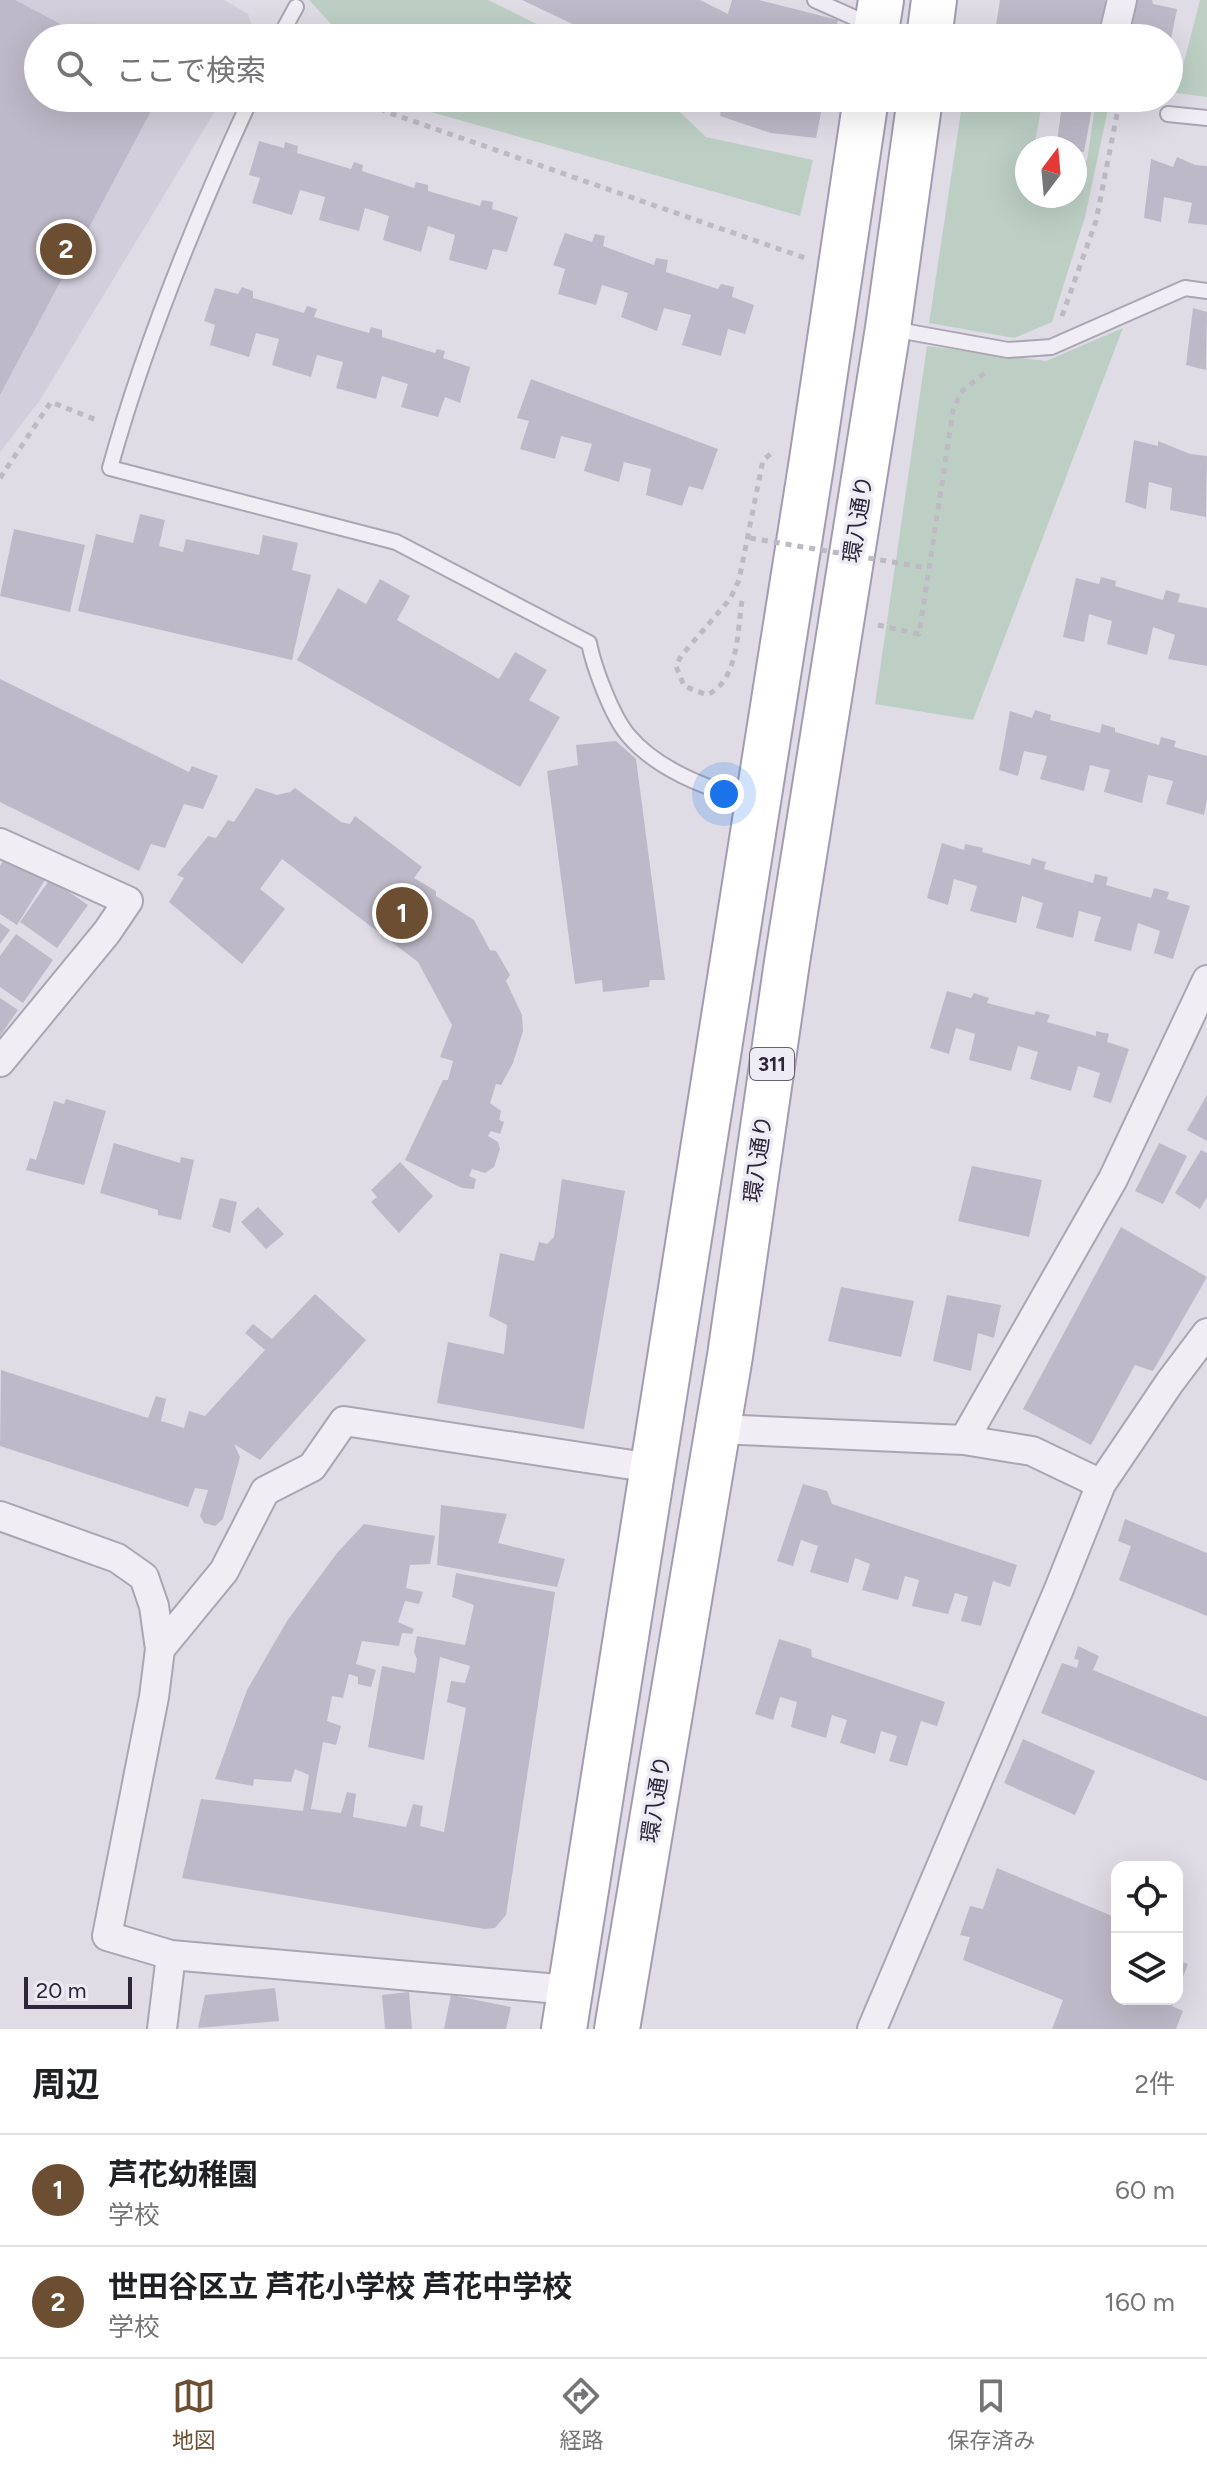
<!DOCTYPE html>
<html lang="ja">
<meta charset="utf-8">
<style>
body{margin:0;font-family:Figtree,"Noto Sans JP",sans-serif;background:#f2f2f2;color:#202124}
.controls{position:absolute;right:24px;bottom:24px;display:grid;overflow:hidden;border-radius:16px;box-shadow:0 8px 32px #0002}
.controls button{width:72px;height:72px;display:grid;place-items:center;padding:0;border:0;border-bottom:2px solid #e0e0e0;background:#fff;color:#202124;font:40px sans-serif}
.compass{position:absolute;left:1015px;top:136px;width:72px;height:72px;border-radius:50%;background:#fff;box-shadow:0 8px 32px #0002;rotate:16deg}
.scale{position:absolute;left:24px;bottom:20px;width:108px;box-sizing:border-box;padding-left:8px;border:4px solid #2d263b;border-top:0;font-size:22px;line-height:28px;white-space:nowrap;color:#2d263b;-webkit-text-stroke:6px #edebf4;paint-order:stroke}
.you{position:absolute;left:724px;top:794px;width:28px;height:28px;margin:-20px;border:6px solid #fff;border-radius:50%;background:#1a73e8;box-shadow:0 0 0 12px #1a73e833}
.badge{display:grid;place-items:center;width:52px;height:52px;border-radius:50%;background:#6c4f32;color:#fff;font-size:26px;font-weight:700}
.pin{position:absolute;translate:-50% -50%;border:4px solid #fff;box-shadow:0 2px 8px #0006}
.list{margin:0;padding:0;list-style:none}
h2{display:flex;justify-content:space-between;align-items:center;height:104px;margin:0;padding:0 32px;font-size:34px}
h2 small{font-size:26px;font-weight:400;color:#757577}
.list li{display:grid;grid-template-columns:52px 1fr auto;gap:24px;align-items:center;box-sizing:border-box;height:112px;padding:0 32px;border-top:2px solid #e0e0e0}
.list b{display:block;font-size:30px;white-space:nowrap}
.list p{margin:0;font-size:26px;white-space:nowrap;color:#757577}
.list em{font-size:26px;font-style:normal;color:#757577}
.icon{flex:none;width:44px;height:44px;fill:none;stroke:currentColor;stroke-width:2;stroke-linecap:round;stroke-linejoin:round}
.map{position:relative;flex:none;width:1207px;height:2029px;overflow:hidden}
.search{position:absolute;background:#fff;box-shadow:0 8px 32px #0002;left:24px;right:24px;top:24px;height:88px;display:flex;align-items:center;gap:20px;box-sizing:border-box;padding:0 28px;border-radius:44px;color:#757577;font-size:30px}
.sheet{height:328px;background:#fff}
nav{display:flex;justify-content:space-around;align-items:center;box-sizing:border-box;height:112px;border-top:2px solid #e0e0e0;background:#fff;font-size:22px;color:#757577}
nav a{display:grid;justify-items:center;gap:4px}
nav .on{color:#6c4f32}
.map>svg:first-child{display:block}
.built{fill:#d2cedb}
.green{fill:#bdcfc5}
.building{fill:#beb9c8}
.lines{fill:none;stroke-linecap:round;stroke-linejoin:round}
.lane-casing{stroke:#aaa5b3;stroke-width:18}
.street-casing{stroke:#aaa5b3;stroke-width:32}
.primary-casing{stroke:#a19cb1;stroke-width:48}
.path{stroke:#bdbac4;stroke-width:5;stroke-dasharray:6 6;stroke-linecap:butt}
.lane{stroke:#f0eef4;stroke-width:14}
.street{stroke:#f0eef4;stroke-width:28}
.primary{stroke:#fff;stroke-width:44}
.path-bridge{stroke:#bdbac4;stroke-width:5;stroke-dasharray:6 6;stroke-linecap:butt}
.labels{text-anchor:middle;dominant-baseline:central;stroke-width:7;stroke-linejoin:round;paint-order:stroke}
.shield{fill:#edebf4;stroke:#676172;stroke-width:2}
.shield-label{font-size:20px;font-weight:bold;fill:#2d263b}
.street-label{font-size:22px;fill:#2d263b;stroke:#edebf4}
</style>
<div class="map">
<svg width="1207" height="2029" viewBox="0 0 1207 2029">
<rect width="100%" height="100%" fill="#dfdce6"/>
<!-- built -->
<path class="built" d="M0 0H224L248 14 256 38H38V98H223L40 400 0 452Z"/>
<!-- green -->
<path class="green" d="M309 0H488L565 38H344Z
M1200 0H1207V97L1176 93Z
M399 98H665L706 137 813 160 800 216 406 105Z
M963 98H1023L1042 103 1034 148H1027V196H1075V161H1087L1096 98H1106L1108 109 1085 217 1052 322 1014 338 929 323Z
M1123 328 973 720 875 704 927 346 1046 361Z"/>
<!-- building -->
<path class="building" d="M0 0H15L87 38H38V98H130L152 109 0 395Z
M522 0H700L728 14 732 0H759L838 20 834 38H602Z
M1000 0H1105L1104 38H994Z
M1133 0H1152L1153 4 1177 9 1170 44 1169 38H1126Z
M700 98H824L816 138 771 133 720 116 722 105Z
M1063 98H1094L1084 152 1075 151V148H1056Z
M259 141 284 148 285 142 298 146 297 153 351 169 354 162 363 165 362 171 414 188 416 182 428 185V191L480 206 482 200 493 202 492 209 518 217 507 252 493 249 487 270 449 260 455 235 428 226 421 252 383 240 389 216 365 208 359 231 319 220 325 197 300 190 292 215 252 203 260 178 249 175Z
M1177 157 1195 165 1207 166V225L1188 223 1192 203 1164 197 1161 222 1144 218 1151 159 1173 167Z
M565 233 592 242 595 234 605 236 603 246 654 265 656 258 668 260 666 272 718 289 721 284 734 287 732 297 754 305 745 334 728 329 721 356 682 345 691 315 664 308 657 331 621 317 628 293 602 285 596 305 558 294 565 269 553 265Z
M242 287 253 291V298L304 313 307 306 317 309 314 317 369 333 371 327 382 330V337L435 353 437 349 445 351 443 358 470 367 460 403 445 397 438 417 401 407 408 384 382 376 376 399 336 388 343 362 317 355 311 377 272 365 279 339 256 333 249 357 210 345 215 325 204 321 215 288 238 294Z
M1193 308 1207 312 1206 370 1186 365Z
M531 379 718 449 703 490 689 486 682 506 646 495 651 469 624 462 619 482 584 471 592 444 561 436 555 459 520 449 529 421 517 418Z
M1134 440 1158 446V441L1190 454 1207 456 1206 517 1170 510 1172 488 1149 482 1146 509 1125 502Z
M140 514 165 520 159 546 183 552 186 539 259 555 263 535 298 543 292 570 311 575 292 660 78 611 96 534 133 543Z
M14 529 85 545 70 612 0 596Z
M1101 577 1116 581 1115 586 1163 600 1166 590 1180 594 1178 602 1207 608V666L1168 659 1175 635 1153 627 1147 655 1107 644 1112 621 1089 614 1084 642 1063 637 1076 578 1099 584Z
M380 579 410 596 397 620 499 679 515 652 547 670 529 700 560 717 520 787 297 660 338 588 366 604Z
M0 679 189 772 192 766 218 776 203 809 184 804 165 848 151 844 139 871 0 802Z
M1035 710 1051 715 1050 720 1100 733 1102 724 1115 728V732L1159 745 1161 737 1176 741 1174 747 1207 756V799L1204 815 1166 804 1173 781 1148 775 1142 803 1104 792 1110 770 1090 765 1084 791 1040 779 1047 756 1024 751 1018 776 999 770 1010 711 1032 718Z
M616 741 636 759 665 980H650L649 987 603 992 602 980 575 984 547 771 578 765 576 745Z
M256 788 277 795 290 792 295 788 341 822 350 824 355 816 422 867 414 878 436 891V896L474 920 490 950 496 951 510 975 506 981 522 1015 523 1031 513 1063 501 1085 496 1084 490 1103 501 1111 499 1120 504 1122 500 1134 491 1131 488 1136 498 1142 500 1149 494 1167 485 1173 472 1169 469 1176 476 1179 474 1189 462 1188 405 1160 443 1080H448L453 1061 440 1057 452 1025 418 962 282 859 260 889 285 909 242 964 169 902 184 878 177 875 208 836 216 838 228 820 234 822Z
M942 843 964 850 965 844 983 848 982 852 1030 865 1032 858 1046 862 1044 869 1093 883 1095 874 1108 877 1106 885 1151 898 1154 888 1169 892 1167 899 1190 906 1173 959 1154 953 1160 931 1138 923 1131 951 1094 941 1101 917 1079 911 1073 938 1036 928 1043 903 1022 896 1016 923 970 911 977 886 954 879 948 905 927 898Z
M6 856 45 880 17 925 0 914V866Z
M50 879 88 905 57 948 20 922Z
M0 923 10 930 0 944Z
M16 934 53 960 23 1003 0 987V956Z
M947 991 971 998 974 993 989 998 987 1003 1034 1015 1036 1011 1050 1015 1047 1022 1096 1036V1031L1109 1034 1107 1042 1129 1049 1111 1103 1093 1097 1100 1073 1078 1066 1071 1091 1030 1079 1038 1052 1018 1046 1011 1071 969 1060 975 1034 956 1028 949 1054 930 1048Z
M0 998 18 1010 0 1036Z
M1207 1095V1141L1187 1130Z
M66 1099 106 1111 84 1185 26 1170 30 1158 36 1160 54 1101 64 1104Z
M114 1143 180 1163 181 1157 194 1160 181 1220 158 1215V1210L100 1193Z
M1159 1143 1187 1156 1163 1204 1135 1191Z
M1201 1150 1207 1153V1197L1200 1209 1175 1193Z
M400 1162 433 1196 399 1233 371 1202 377 1197 371 1190Z
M972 1166 1042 1180 1029 1237 958 1221Z
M562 1179 625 1191 584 1429 437 1403 448 1342 504 1354 507 1325 489 1316 500 1253 534 1261 539 1242 547 1244 554 1237Z
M220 1198 237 1202 230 1233 212 1227Z
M258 1207 284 1234 266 1249 241 1222Z
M1121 1227 1207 1277 1153 1371 1135 1365 1091 1445 1023 1409Z
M841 1287 914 1301 901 1357 828 1341Z
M315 1294 366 1340 260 1460 234 1444 240 1457 223 1519 215 1526 204 1523 200 1516 208 1490 195 1488 188 1507 0 1446 1 1370 148 1418 156 1396 166 1399 161 1421 184 1428 189 1411 205 1416 265 1350 245 1333 253 1324 272 1339Z
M947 1295 1001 1305 994 1338 978 1333 971 1371 933 1361Z
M803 1484 827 1491 832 1504 1017 1565 1010 1587 993 1581 981 1626 961 1621 968 1597 955 1593 948 1614 912 1606 919 1580 905 1576 898 1600 862 1590 870 1564 855 1558 848 1583 810 1572 818 1546 801 1540 793 1566 777 1561Z
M441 1505 507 1514 498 1543 565 1559 557 1587 437 1565Z
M1125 1519 1207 1553V1616L1119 1580 1131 1546 1118 1541Z
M364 1524 435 1536 430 1564 410 1565 406 1588 423 1592 419 1604 405 1601 398 1622 414 1629 412 1634 402 1633 399 1646 362 1641 356 1664 376 1670 371 1687 358 1684V1677L349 1674 343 1698 332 1696 327 1721 341 1726 336 1745 323 1742 311 1809 341 1813 347 1792 356 1794 353 1817 406 1827 413 1804 423 1806 420 1826 444 1832 466 1708 447 1702 451 1681 465 1683 470 1666 440 1657 424 1760 368 1747 382 1666 415 1673 417 1659 414 1652 417 1636 465 1645 474 1605 452 1597 456 1573 555 1592 506 1915 495 1928 485 1929 182 1878 201 1799 303 1811 309 1775 295 1769 291 1782 254 1779 253 1786 215 1779 247 1690 287 1621 337 1553Z
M779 1639 811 1649 812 1657 945 1702 937 1726 921 1721 907 1766 889 1761 897 1736 881 1731 875 1754 840 1743 847 1720 832 1715 826 1738 791 1727 797 1702 780 1697 773 1720 755 1714Z
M1078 1646 1099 1656 1093 1670 1207 1717V1781L1041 1713 1062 1663 1077 1668 1079 1660 1074 1659Z
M1023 1739 1095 1771 1075 1815 1004 1783Z
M997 1868 1117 1918V1999H1175L1172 2006 1183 2011 1176 2029H1052L1063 2000 963 1960 970 1937 960 1935 970 1906 983 1909Z
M1177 1960 1188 1964 1177 1992Z
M275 1988 279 2021 198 2028 205 1995Z
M409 1992 412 2029H385L382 1995Z
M451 1995 511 2007 506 2029H444Z"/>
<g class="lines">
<defs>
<path id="lane" d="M815 0 873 26
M279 38 296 7
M251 98C196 217 145 341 110 468L396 542 589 643C594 668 612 716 628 735 657 770 711 790 753 801
M1168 114 1207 118
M892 329 1008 350 1051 347 1185 288 1207 291"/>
<path id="street" d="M1113 38 1122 0
M0 843 128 901 107 932 0 1062
M717 1429 964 1440 1032 1451 1101 1484
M964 1440 1113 1179 1207 980
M0 1516 117 1558 144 1577 154 1606 160 1649 154 1697 107 1936 171 1955 570 1990
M160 1649 224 1571 265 1491 312 1467 344 1421 652 1468
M162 2029 171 1955
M872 2029 1059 1589 1101 1484 1170 1382 1207 1333"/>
<path id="primary" d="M875 38 881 0
M929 38 934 0
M564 2029 812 460 866 98
M617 2029 730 1356 787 962 888 328 920 98"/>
</defs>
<!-- lane casing -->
<use href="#lane" class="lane-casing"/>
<!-- street casing -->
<use href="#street" class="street-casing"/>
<!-- primary casing -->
<use href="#primary" class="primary-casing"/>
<!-- path -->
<path class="path" d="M314 28 322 38
M373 98 384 111 805 258
M1062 316 1096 221 1119 104 1144 109
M0 478 51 402 99 421
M742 601C737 632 739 680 707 695L684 686 676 666 681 656 730 599 739 580 763 460 772 453
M878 625 919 634 953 411 960 393 987 371"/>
<!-- lane -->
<use href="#lane" class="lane"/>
<!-- street -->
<use href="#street" class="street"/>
<!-- primary -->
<use href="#primary" class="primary"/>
<!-- path-bridge -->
<path class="path-bridge" d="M750 538 928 568"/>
</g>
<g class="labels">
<!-- shield labels -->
<rect class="shield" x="750" y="1048" width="44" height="32" rx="6"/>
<g class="shield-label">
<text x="772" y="1064">311</text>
</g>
<!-- street labels -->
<g class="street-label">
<text transform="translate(858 519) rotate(-81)">環八通り</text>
<text transform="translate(758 1159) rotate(-82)">環八通り</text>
<text transform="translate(656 1799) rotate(-81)">環八通り</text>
</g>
</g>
</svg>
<div class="controls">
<button><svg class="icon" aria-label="locate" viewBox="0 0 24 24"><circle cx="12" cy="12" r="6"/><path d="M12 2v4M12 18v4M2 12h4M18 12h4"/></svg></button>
<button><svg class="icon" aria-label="layers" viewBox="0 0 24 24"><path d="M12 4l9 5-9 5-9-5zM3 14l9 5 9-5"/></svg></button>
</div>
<svg class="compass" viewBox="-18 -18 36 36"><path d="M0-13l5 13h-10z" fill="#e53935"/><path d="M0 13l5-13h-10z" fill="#757577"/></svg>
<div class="scale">20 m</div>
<div class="you"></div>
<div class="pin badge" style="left:402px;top:913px">1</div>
<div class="pin badge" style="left:66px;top:249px">2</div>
<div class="search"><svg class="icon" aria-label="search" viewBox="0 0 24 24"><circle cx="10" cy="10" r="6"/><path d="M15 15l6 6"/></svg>ここで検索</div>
</div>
<section class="sheet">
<h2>周辺<small>2件</small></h2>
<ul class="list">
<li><span class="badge">1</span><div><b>芦花幼稚園</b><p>学校</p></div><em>60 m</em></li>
<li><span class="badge">2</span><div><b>世田谷区立 芦花小学校 芦花中学校</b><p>学校</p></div><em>160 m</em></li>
</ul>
</section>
<nav>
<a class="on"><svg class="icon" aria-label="map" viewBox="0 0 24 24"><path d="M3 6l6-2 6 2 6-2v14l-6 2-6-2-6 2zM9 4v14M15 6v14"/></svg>地図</a>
<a><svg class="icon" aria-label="directions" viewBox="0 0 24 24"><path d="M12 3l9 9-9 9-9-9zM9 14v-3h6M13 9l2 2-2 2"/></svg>経路</a>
<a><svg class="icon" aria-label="saved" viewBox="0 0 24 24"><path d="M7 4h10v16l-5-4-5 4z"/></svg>保存済み</a>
</nav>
